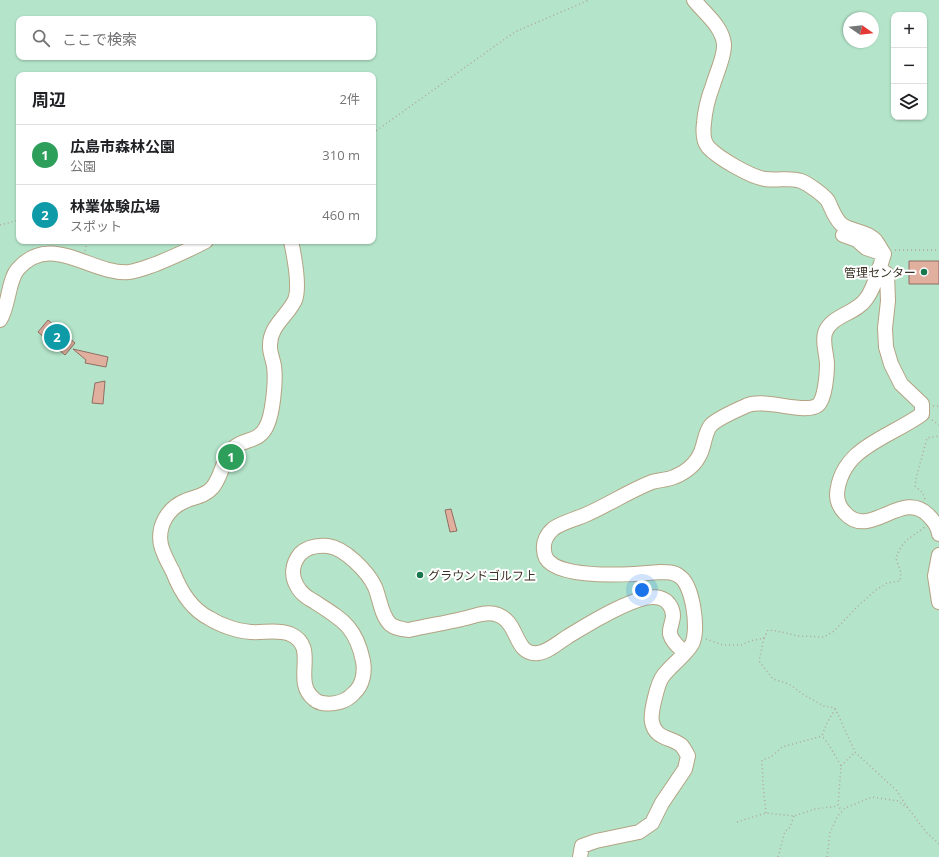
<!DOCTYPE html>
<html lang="ja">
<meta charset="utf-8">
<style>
body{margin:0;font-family:"Open Sans","Noto Sans JP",sans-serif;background:#f2f2f2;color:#202124}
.controls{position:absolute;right:12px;top:12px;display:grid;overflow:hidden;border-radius:8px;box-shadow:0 1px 3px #0004}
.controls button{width:36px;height:36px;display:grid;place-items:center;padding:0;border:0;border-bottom:1px solid #e0e0e0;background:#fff;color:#202124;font:20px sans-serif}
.compass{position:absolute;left:843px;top:12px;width:36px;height:36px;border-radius:50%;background:#fff;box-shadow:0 1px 3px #0004;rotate:104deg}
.you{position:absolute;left:642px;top:590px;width:14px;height:14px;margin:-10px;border:3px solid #fff;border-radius:50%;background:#1a73e8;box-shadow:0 0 0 6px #1a73e833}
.badge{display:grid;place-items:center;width:26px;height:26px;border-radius:50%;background:#19774e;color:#fff;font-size:13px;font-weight:700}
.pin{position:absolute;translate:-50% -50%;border:2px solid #fff;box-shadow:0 1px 4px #0006}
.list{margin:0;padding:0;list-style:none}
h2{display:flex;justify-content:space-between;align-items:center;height:52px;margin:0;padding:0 16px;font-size:17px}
h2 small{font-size:13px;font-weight:400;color:#757577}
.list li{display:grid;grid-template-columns:26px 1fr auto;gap:12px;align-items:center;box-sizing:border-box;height:60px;padding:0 16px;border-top:1px solid #e0e0e0}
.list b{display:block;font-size:15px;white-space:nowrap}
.list p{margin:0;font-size:13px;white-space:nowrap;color:#757577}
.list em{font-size:13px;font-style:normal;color:#757577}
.icon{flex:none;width:22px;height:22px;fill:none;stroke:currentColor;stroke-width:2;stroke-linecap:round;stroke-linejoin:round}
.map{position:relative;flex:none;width:939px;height:857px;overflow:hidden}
.search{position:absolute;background:#fff;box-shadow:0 1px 3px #0004;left:16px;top:16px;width:360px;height:44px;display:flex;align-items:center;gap:10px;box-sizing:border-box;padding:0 14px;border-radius:8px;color:#757577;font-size:15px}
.panel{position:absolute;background:#fff;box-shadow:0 1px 3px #0004;left:16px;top:72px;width:360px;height:172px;border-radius:8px}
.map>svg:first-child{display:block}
.green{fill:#b4e5ca;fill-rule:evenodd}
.building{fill:#e1af9e;stroke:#906d62}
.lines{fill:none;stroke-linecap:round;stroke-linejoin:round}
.minor-casing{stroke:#b4a383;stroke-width:16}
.path{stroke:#b1a897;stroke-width:1.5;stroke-dasharray:1 3;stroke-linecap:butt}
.minor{stroke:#fff;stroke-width:14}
.poi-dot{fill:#19774e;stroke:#fff;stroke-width:1.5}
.labels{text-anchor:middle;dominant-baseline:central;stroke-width:4;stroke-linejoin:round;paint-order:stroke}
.poi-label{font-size:12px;fill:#393225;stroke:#fff;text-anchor:end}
</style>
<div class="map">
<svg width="939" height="857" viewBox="0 0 939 857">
<rect width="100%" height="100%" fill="#fef3df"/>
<!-- green -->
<path class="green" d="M0 0H939V857H0ZM894 15H924V117H894ZM849 18H873V42H849ZM19 19H373V57H19ZM19 75H373V241H19Z"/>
<!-- building -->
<path class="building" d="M909 261H939V284H909Z
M48 320 75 343 65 355 38 332Z
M73 349 108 357 106 367 85 363 86 360Z
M105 381 103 404 92 403 95 383Z
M451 509 457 531 450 532 445 510Z"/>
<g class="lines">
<defs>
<path id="minor" d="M694 0C705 14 722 26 724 44 725 56 716 74 713 85 708 98 705 110 704 123 703 131 703 141 708 147 718 158 751 177 765 179 778 181 789 177 801 181 807 183 824 195 828 201 832 209 834 217 841 224 851 232 864 230 874 239 878 243 881 250 884 254
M843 235 857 240 866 248 884 254
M291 241C294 255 300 287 295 300 287 317 269 326 270 347 270 353 273 360 274 366 276 380 273 417 265 429 258 441 246 439 236 446 222 456 223 476 212 488 205 496 194 497 185 501 168 508 157 526 161 545 163 554 169 564 173 572 180 590 191 609 209 618 220 625 237 631 251 632 264 633 277 629 290 634 320 647 291 681 314 699 317 702 318 702 322 703 334 705 346 702 354 693 363 685 365 672 363 661 356 627 343 620 315 602 308 598 301 594 297 586 291 576 292 564 300 554 307 547 318 545 328 546 345 548 368 572 375 587 380 599 381 615 390 624 396 629 402 629 409 630 427 626 445 623 462 619 473 617 484 611 495 614 520 620 513 656 538 653 548 652 559 642 567 637 585 626 640 591 660 598 668 600 673 608 673 616 673 622 669 628 670 634 672 642 679 647 685 653
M879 268 887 274 888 301 885 328 886 347 891 364 901 384 922 404V414C889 438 841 447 837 494 837 502 840 508 845 513 870 541 903 487 929 516 934 521 938 526 939 534
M0 320C9 306 8 280 18 269 51 231 91 275 129 272 138 271 147 267 156 264 173 257 189 250 206 241
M939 555 935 576 939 602
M580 857 582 846 596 841 639 832 652 823 662 803 685 769 688 756C686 752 684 748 681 745 671 737 655 739 652 722 650 713 658 682 663 676 672 664 685 656 692 644 699 630 693 584 679 576 674 572 667 572 661 572 639 574 559 581 546 558 545 556 544 551 544 549 543 542 547 534 553 529 560 523 576 519 585 515 608 505 629 491 652 482 659 480 667 480 674 477 689 471 699 462 703 446 705 439 706 431 711 425 718 418 739 409 748 405 767 398 805 415 818 405 825 399 827 374 827 365 827 354 822 344 825 333 831 315 856 314 866 299 875 287 879 269 884 254"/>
</defs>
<!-- minor casing -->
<use href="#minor" class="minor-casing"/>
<!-- path -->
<path class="path" d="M373 133 509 36 517 31 589 0
M0 225 19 220
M895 250H939
M85 251 87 241
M933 406H939
M932 420 939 425
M925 499 922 492 915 486 916 479 927 438 939 436
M764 638 759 661 773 679 789 684 804 695 824 706 835 708 855 752 897 791 908 808
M706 639 723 645H741L750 641 764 638 768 630 777 631 798 636 824 637 834 631 860 604 876 590 887 583 900 581 901 573 896 559C901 541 910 538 925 527
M835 709 827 723 822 736 829 745 841 766 838 806 842 811
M841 766 855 752
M766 813 763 784 762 760 771 757 782 747 822 736
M737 822 766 813 794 816 815 809 838 806
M778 857 785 831 789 829 794 816
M827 857 830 833 837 817 845 808 872 797 898 801 908 808 926 832 939 844"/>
<!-- minor -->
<use href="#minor" class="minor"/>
</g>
<!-- markers -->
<g class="poi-dot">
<circle cx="924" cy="272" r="4"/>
<circle cx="420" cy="575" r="4"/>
</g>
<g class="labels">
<!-- poi labels -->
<g class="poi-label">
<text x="916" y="272">管理センター</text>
<text x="428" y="575" text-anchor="start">グラウンドゴルフ上</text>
</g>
</g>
</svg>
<div class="controls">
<button>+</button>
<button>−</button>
<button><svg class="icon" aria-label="layers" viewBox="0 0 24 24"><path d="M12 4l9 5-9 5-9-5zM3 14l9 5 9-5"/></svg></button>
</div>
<svg class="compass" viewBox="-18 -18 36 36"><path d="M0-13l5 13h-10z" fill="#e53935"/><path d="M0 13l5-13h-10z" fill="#757577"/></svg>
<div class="you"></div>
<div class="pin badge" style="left:231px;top:457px;background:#2e9e5b">1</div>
<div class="pin badge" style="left:57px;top:337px;background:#0f9aa8">2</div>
<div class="search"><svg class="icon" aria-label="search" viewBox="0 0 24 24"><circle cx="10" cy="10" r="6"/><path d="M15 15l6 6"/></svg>ここで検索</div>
<section class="panel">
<h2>周辺<small>2件</small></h2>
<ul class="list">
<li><span class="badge" style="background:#2e9e5b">1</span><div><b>広島市森林公園</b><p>公園</p></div><em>310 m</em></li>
<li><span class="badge" style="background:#0f9aa8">2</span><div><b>林業体験広場</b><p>スポット</p></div><em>460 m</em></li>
</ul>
</section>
</div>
